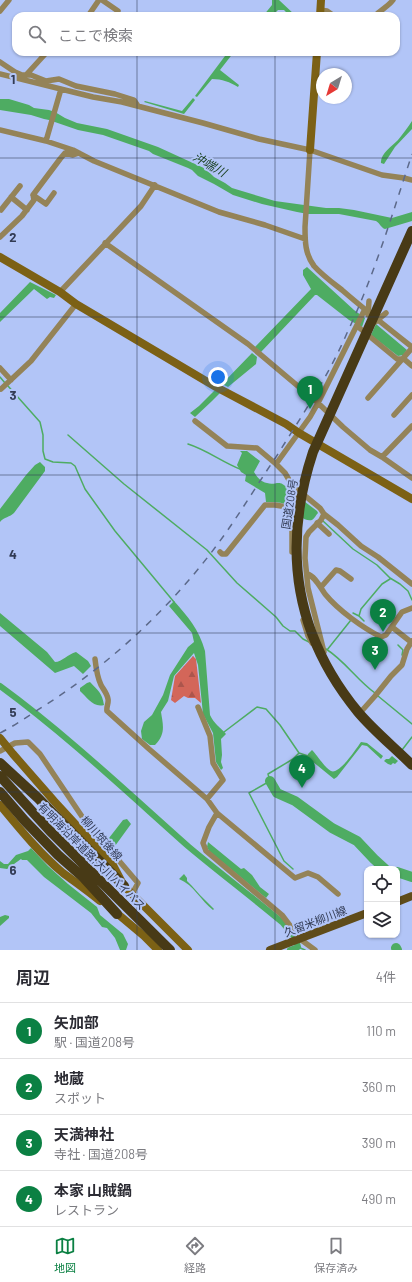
<!DOCTYPE html>
<html lang="ja">
<meta charset="utf-8">
<style>
body{margin:0;font-family:Barlow,"Noto Sans JP",sans-serif;background:#f2f2f3;color:#2b2b33}
.controls{position:absolute;right:12px;bottom:12px;display:grid;overflow:hidden;border-radius:8px;box-shadow:0 1px 3px #0004}
.controls button{width:36px;height:36px;display:grid;place-items:center;padding:0;border:0;border-bottom:1px solid #e1e1e2;background:#fff;color:#2b2b33;font:20px sans-serif}
.compass{position:absolute;left:316px;top:68px;width:36px;height:36px;border-radius:50%;background:#fff;box-shadow:0 1px 3px #0004;rotate:218deg}
.you{position:absolute;left:218px;top:377px;width:14px;height:14px;margin:-10px;border:3px solid #fff;border-radius:50%;background:#1a73e8;box-shadow:0 0 0 6px #1a73e833}
.badge{display:grid;place-items:center;width:26px;height:26px;border-radius:50%;background:#0b8043;color:#fff;font-size:13px;font-weight:700}
.pin{position:absolute;translate:-50% -33px;filter:drop-shadow(0 1px 2px #0008)}
.pin::after{content:'';position:absolute;top:21px;width:14px;height:12px;background:inherit;clip-path:polygon(0 0,100% 0,50% 100%)}
.list{margin:0;padding:0;list-style:none}
h2{display:flex;justify-content:space-between;align-items:center;height:52px;margin:0;padding:0 16px;font-size:17px}
h2 small{font-size:13px;font-weight:400;color:#7c7c81}
.list li{display:grid;grid-template-columns:26px 1fr auto;gap:12px;align-items:center;box-sizing:border-box;height:56px;padding:0 16px;border-top:1px solid #e1e1e2}
.list b{display:block;font-size:15px;white-space:nowrap}
.list p{margin:0;font-size:13px;white-space:nowrap;color:#7c7c81}
.list em{font-size:13px;font-style:normal;color:#7c7c81}
.icon{flex:none;width:22px;height:22px;fill:none;stroke:currentColor;stroke-width:2;stroke-linecap:round;stroke-linejoin:round}
.map{position:relative;flex:none;width:412px;height:950px;overflow:hidden}
.search{position:absolute;background:#fff;box-shadow:0 1px 3px #0004;left:12px;right:12px;top:12px;height:44px;display:flex;align-items:center;gap:10px;box-sizing:border-box;padding:0 14px;border-radius:12px;color:#7c7c81;font-size:15px}
.sheet{height:276px;background:#fff}
nav{display:flex;justify-content:space-around;align-items:center;box-sizing:border-box;height:56px;border-top:1px solid #e1e1e2;background:#fff;font-size:11px;color:#7c7c81}
nav a{display:grid;justify-items:center;gap:2px}
nav .on{color:#0b8043}
.map>svg:first-child{display:block}
.forest{fill:url(#forest-firs)}
.water{fill:#4eac62}
.lines{fill:none;stroke-linecap:round;stroke-linejoin:round}
.stream{stroke:#4eac62;stroke-width:1.5}
.canal{stroke:#4eac62;stroke-width:6}
.river{stroke:#4eac62;stroke-width:10}
.street{stroke:#948358;stroke-width:5.5}
.secondary{stroke:#7c6115;stroke-width:8}
.primary{stroke:#5f4c1a;stroke-width:8}
.highway{stroke:#483a16;stroke-width:10}
.rail{stroke:#5c698a;stroke-width:1.5;stroke-dasharray:7 7;stroke-linecap:butt}
.grid{fill:none;stroke:#323b54;stroke-width:1;stroke-opacity:0.55}
.labels{text-anchor:middle;dominant-baseline:central;stroke-width:4;stroke-linejoin:round;paint-order:stroke}
.street-label{font-size:11px;fill:#323b54;stroke:#b2c5f7}
.water-label{font-size:12px;font-style:italic;fill:#1d4325;stroke:#b2c5f7}
.grid-label{font-size:13px;text-anchor:middle;font-weight:bold;fill:#323b54;stroke:#b2c5f7;stroke-width:4;stroke-linejoin:round;paint-order:stroke}
</style>
<div class="map">
<svg width="412" height="950" viewBox="0 0 412 950">
<defs>
<pattern id="forest-firs" width="22" height="20" patternUnits="userSpaceOnUse"><rect width="22" height="20" fill="#d36659"/><path d="M5 1l3.5 6h-7zM16 11l3.5 6h-7z" fill="#ac554c"/></pattern>
</defs>
<rect width="100%" height="100%" fill="#b2c5f7"/>
<!-- forest -->
<path class="forest" d="M193 656 196 659 201 703 195 698H188L184 696 175 703 171 700 175 676Z"/>
<!-- water -->
<path class="water" d="M272 0H279L296 16H290L284 10H278L272 16H263L272 5Z
M228 52H234L220 70 239 85 238 87C230 82 222 79 212 79L197 97 195 96Z
M193 98 195 100 184 114 144 102 145 101 182 111Z
M0 99H9L29 105 34 108 49 110 55 112 65 118 77 123 107 129 158 147 206 169 214 177 225 183 232 188 275 201 326 208H339L354 210 392 218 412 212V221L385 229C381 228 380 223 376 221L339 214H308L297 212 262 204 233 195 214 184 198 176 192 170 188 168 153 154 149 151 103 135 78 130 49 120 44 119 31 115 0 110Z
M412 121V129L395 147 384 164 381 163C380 154 392 146 398 140 403 134 408 127 412 121Z
M307 267 354 310 365 318 362 327 349 320 317 295H315L261 352 255 347 311 289 303 275V270Z
M30 282 56 295 54 298 50 297 47 299 34 289 0 322V313Z
M376 324 407 350 403 355 398 356 371 335Z
M252 353 257 357 256 364 228 387 222 384Z
M215 390 220 393 212 401 195 417 190 413 199 406Z
M240 451H247L260 461 254 472C257 477 261 482 267 483 276 486 279 478 288 489L317 511 318 513C316 515 314 519 312 520 303 523 292 507 285 504 279 502 272 502 266 502L265 493 245 481 246 475 241 472 237 465 242 453Z
M40 462 45 467V471L14 513C10 517 4 517 0 522V509L26 475 35 465Z
M174 601C188 617 199 629 205 651L210 715C214 724 220 727 226 734L221 739 222 755 221 762 223 768 221 770 216 762 213 733 203 714 198 665 194 653 174 676 168 701 161 712C163 725 166 734 155 745H150L142 739 141 731 144 722 152 715 163 695 170 675 188 647 194 642 192 633 169 606Z
M0 613 47 652 55 662C62 662 68 654 76 652L88 661 91 666 83 674 74 666 55 673 0 626Z
M90 682C98 691 102 692 104 705 93 708 87 697 80 691V688L87 683Z
M361 742 367 743 383 756 381 759 367 746 362 745 337 777 334 779 307 757 308 754 312 750C317 755 325 768 331 771 339 775 356 749 361 742Z
M392 756 398 761 395 764 393 763 391 765 388 764 384 761 386 759H389Z
M127 819 131 824 115 846 110 847 107 844 109 838 123 820Z
M208 842 241 869 244 868 252 875 260 887 269 894 266 898 209 851 207 847Z
M31 848 48 866 68 884 97 907 100 915 123 934 128 944 126 950H120L115 938 107 928 102 927 91 913 44 877 27 860H22L21 859 7 869 0 868V861L4 864H8L16 855 28 851Z
M401 869 412 873V879L399 876Z
M184 874 187 878V881C194 887 198 894 205 900 208 903 211 906 214 909L213 910C201 901 194 885 179 879Z
M5 915 9 916V918L0 926V917Z"/>
<g class="lines">
<!-- stream -->
<path class="stream" d="M0 377 5 383
M8 386 40 422 43 435V451L45 459 53 462 71 463 75 466 85 489 115 531 174 602
M68 435 124 484 207 550 237 583 276 617 283 626 290 631H295L303 639 309 642
M188 444C207 450 222 462 240 469
M323 521 353 549 377 565 390 578 400 584 408 591 412 600
M353 613 359 616
M364 621 359 616 361 609 382 584 390 579
M398 645 403 650 402 655
M326 649C345 661 357 680 375 693
M327 650 351 620
M378 696 412 724
M224 732 257 707 266 709 280 725 299 753
M402 750 412 737
M293 869 284 861 249 793 270 781 268 774 293 759 299 753 308 756
M298 947 305 950"/>
<!-- canal -->
<path class="canal" d="M0 686C67 735 127 792 189 847 220 873 252 897 283 923L293 935
M290 950 298 947 297 943"/>
<!-- river -->
<path class="river" d="M270 781 277 793 295 801 332 828 357 841 374 859 385 869
M397 872 412 877
M396 948 397 950"/>
<!-- street -->
<path class="street" d="M102 0 118 11
M320 10 327 11 334 16
M0 11 9 0
M88 16 99 0
M375 16C381 9 388 7 393 0
M0 62 15 72 22 75H31L46 81 59 79 76 86 115 94 134 100 138 106
M0 74 93 97 122 102 203 123 259 139 310 150 382 175 404 178 412 180
M26 75 47 52
M0 130 46 141 73 150 94 161 219 212 265 225 305 239
M46 141 61 89
M310 150 305 227C305 241 305 254 314 266 322 275 333 283 342 290 365 310 388 328 412 347
M33 195 46 204 54 193
M11 197 27 210
M1 210 20 186
M0 237 22 216 34 200 33 195 60 159 65 153 73 155 79 153
M105 243 248 344 318 403 343 427 370 450 382 457 412 478
M60 292 141 206 155 185
M368 315 369 301
M375 322 386 313
M357 326 397 359H404L412 366
M0 368 11 380
M1 389 31 361 76 304
M368 398 412 348
M394 415 412 395
M195 421 227 446 257 448 276 464 285 473 292 485 320 508 324 514 338 525 361 546 378 557 412 584
M382 457 412 426
M276 464 310 417 318 403 365 309
M317 523 329 534
M220 552 222 554H226L265 505H275L293 508
M292 552V521L295 489
M307 574C315 576 320 587 325 594 338 610 363 628 381 637L386 635 402 612 412 608
M321 587 336 570 340 571 351 579
M303 620 308 636 312 643
M392 627 411 642
M324 652 308 588 305 558 306 537 309 532 321 520 324 514
M95 659C96 668 97 677 101 685 103 689 107 693 108 699 109 703 106 707 107 711L149 749 207 799 217 813 295 878 308 873 318 877 338 894
M198 707 210 736 213 763 223 780 207 799
M359 714 375 696 391 676 402 665 407 649 412 641
M0 751 15 743 28 742 40 754 85 821 138 883 132 894
M217 813 209 827 203 843 206 851 282 915 300 939 315 950"/>
<!-- secondary -->
<path class="secondary" d="M320 16 321 0
M310 150 317 52
M0 257 60 292 76 304 216 387 286 424 299 433 412 499
M0 738 13 754 54 801 113 865 124 886 188 950
M0 805C19 828 40 854 63 873 75 882 88 891 100 901
M113 910 144 936 158 950"/>
<!-- primary -->
<path class="primary" d="M397 902 412 896
M270 950 367 913"/>
<!-- highway -->
<path class="highway" d="M412 231 313 452C282 546 294 634 358 712 374 731 394 747 412 765
M0 763 38 798 124 886
M0 776 50 831 170 950
M0 792 25 821 58 855 84 878 117 914"/>
<!-- rail -->
<path class="rail" d="M0 733C16 725 31 714 47 704 112 662 170 608 217 545 238 517 256 486 276 457 301 417 328 377 347 333 374 276 392 215 412 154"/>
</g>
<!-- grid -->
<path class="grid" d="M137 0V16M275 0V16M137 52V950M275 52V950M0 158H412M0 317H412M0 475H412M0 633H412M0 792H412"/>
<g class="labels">
<!-- street labels -->
<g class="street-label">
<text transform="translate(289 504) rotate(-81)">国道208号</text>
<text transform="translate(102 838) rotate(48)">柳川筑後線</text>
<text transform="translate(92 856) rotate(45)">有明海沿岸道路;大川バイパス</text>
<text transform="translate(315 921) rotate(-21)">久留米柳川線</text>
</g>
<!-- water labels -->
<g class="water-label">
<text transform="translate(210 164) rotate(30)">沖端川</text>
</g>
</g>
<g class="grid-label">
<text x="13" y="84">1</text>
<text x="13" y="242">2</text>
<text x="13" y="400">3</text>
<text x="13" y="559">4</text>
<text x="13" y="717">5</text>
<text x="13" y="875">6</text>
</g>
</svg>
<div class="controls">
<button><svg class="icon" aria-label="locate" viewBox="0 0 24 24"><circle cx="12" cy="12" r="6"/><path d="M12 2v4M12 18v4M2 12h4M18 12h4"/></svg></button>
<button><svg class="icon" aria-label="layers" viewBox="0 0 24 24"><path d="M12 4l9 5-9 5-9-5zM3 14l9 5 9-5"/></svg></button>
</div>
<svg class="compass" viewBox="-18 -18 36 36"><path d="M0-13l5 13h-10z" fill="#e53935"/><path d="M0 13l5-13h-10z" fill="#7c7c81"/></svg>
<div class="you"></div>
<div class="pin badge" style="left:310px;top:409px">1</div>
<div class="pin badge" style="left:383px;top:632px">2</div>
<div class="pin badge" style="left:375px;top:670px">3</div>
<div class="pin badge" style="left:302px;top:788px">4</div>
<div class="search"><svg class="icon" aria-label="search" viewBox="0 0 24 24"><circle cx="10" cy="10" r="6"/><path d="M15 15l6 6"/></svg>ここで検索</div>
</div>
<section class="sheet">
<h2>周辺<small>4件</small></h2>
<ul class="list">
<li><span class="badge">1</span><div><b>矢加部</b><p>駅 · 国道208号</p></div><em>110 m</em></li>
<li><span class="badge">2</span><div><b>地蔵</b><p>スポット</p></div><em>360 m</em></li>
<li><span class="badge">3</span><div><b>天満神社</b><p>寺社 · 国道208号</p></div><em>390 m</em></li>
<li><span class="badge">4</span><div><b>本家 山賊鍋</b><p>レストラン</p></div><em>490 m</em></li>
</ul>
</section>
<nav>
<a class="on"><svg class="icon" aria-label="map" viewBox="0 0 24 24"><path d="M3 6l6-2 6 2 6-2v14l-6 2-6-2-6 2zM9 4v14M15 6v14"/></svg>地図</a>
<a><svg class="icon" aria-label="directions" viewBox="0 0 24 24"><path d="M12 3l9 9-9 9-9-9zM9 14v-3h6M13 9l2 2-2 2"/></svg>経路</a>
<a><svg class="icon" aria-label="saved" viewBox="0 0 24 24"><path d="M7 4h10v16l-5-4-5 4z"/></svg>保存済み</a>
</nav>
